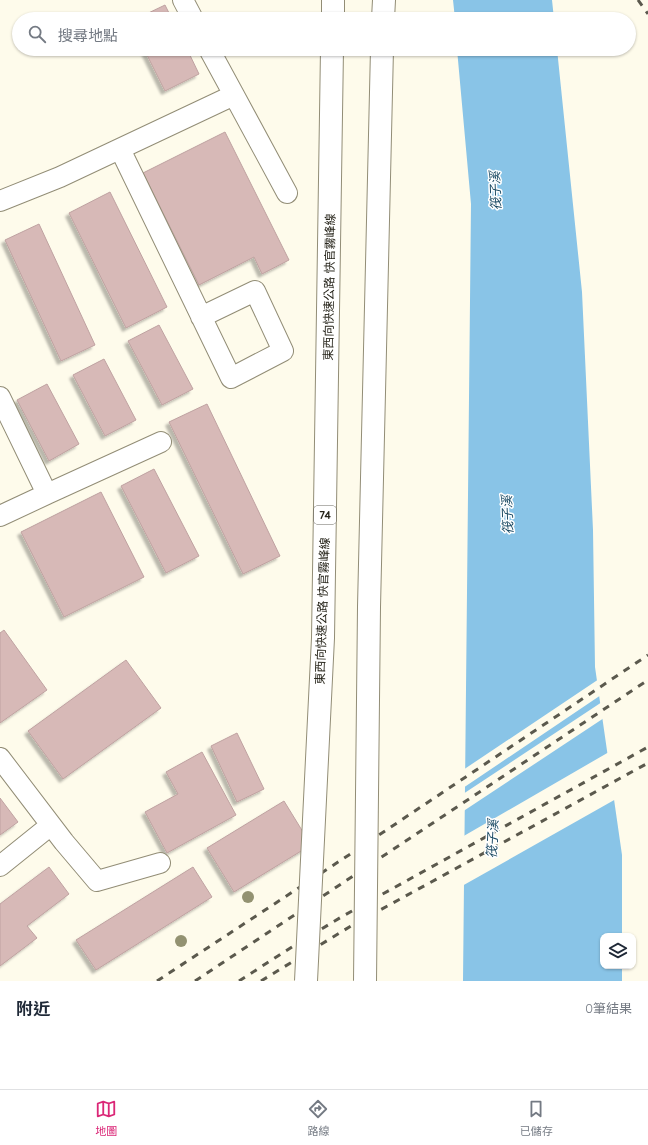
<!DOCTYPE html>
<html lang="zh-TW">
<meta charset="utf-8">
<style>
body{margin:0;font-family:Quicksand,"Noto Sans TC",sans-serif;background:#f6f6f7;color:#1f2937}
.controls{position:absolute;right:12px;bottom:12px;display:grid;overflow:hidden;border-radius:8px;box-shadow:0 1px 3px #0004}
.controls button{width:36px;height:36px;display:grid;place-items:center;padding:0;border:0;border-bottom:1px solid #e0e1e3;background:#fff;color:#1f2937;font:20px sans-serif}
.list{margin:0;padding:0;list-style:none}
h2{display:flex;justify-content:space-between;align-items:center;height:52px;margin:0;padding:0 16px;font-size:17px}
h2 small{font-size:13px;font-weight:400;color:#747a83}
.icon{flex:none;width:22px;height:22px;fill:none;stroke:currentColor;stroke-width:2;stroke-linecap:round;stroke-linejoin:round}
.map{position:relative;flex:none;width:648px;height:981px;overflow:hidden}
.search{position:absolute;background:#fff;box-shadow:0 1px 3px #0004;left:12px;right:12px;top:12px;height:44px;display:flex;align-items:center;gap:10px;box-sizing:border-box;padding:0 14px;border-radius:22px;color:#747a83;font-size:15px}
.sheet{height:108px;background:#fff}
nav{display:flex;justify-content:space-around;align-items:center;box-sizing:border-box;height:56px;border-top:1px solid #e0e1e3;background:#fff;font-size:11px;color:#747a83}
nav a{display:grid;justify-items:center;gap:2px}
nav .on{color:#db2777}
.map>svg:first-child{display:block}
.water{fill:#89c4e7}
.pier{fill:#fefbeb}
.building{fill:#d7b9b7;stroke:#bfa2a1;filter:url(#shadow)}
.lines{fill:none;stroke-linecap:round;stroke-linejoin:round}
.minor-casing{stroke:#928d76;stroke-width:22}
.highway-casing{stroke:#928d76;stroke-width:24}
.minor{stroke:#fff;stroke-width:20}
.highway{stroke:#fff;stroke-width:22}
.rail{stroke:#5b594d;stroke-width:3;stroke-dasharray:7 7;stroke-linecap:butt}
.highway-bridge-casing{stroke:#928d76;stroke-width:24;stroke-linecap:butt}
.highway-bridge{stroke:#fff;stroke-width:22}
.tree{fill:#939271}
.labels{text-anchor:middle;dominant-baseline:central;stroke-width:3;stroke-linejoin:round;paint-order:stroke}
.shield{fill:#fff;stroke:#68665f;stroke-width:1}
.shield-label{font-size:11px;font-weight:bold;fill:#27251b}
.street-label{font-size:12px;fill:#27251b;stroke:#fff}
.water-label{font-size:13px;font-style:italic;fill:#1b4a63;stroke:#fff}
</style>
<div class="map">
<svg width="648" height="981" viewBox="0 0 648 981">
<defs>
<filter id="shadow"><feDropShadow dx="-3.5" dy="3.5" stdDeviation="1" flood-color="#0004"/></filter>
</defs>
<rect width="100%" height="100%" fill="#fefbeb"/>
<!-- water -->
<path class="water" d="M453 0H552L554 19H455Z
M457 49H557L582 292 593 530 595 667 622 855V936H603V966H622V981H463L471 204Z"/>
<!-- pier -->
<path class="pier" d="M599 679 601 695 463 788V770Z
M602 702 604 718 462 812 463 794Z
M609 752 616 799 462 886V837Z"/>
<!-- building -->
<path class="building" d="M165 5 172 19H136Z
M144 49H187L199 74 165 91Z
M225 132 289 260 262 274 254 257 199 285 143 173Z
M110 192 167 307 126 328 69 213Z
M39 224 95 345 61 361 5 240Z
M159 325 193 389 162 405 128 341Z
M104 359 136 420 105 436 73 375Z
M47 384 79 444 49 461 17 400Z
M207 404 280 556 243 574 169 422Z
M154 469 199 556 166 573 121 486Z
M101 492 144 577 64 617 21 532Z
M4 630 47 690 0 723V633Z
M126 660 161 708 63 779 28 731Z
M237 733 264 789 237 802 211 746Z
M202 752 236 815 167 853 145 812 178 794 166 772Z
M0 798 18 822 0 835Z
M284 801 311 845 234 892 207 848Z
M49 867 69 894 27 926 37 938 0 966V904Z
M193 867 212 897 96 970 76 940Z"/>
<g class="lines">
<defs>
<path id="minor" d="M183 0 193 19
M234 95 287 193
M120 149 231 378 283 351 255 291 201 317
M0 201 60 177 234 95 209 49
M0 397 47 494 161 442
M0 516 47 494
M0 758 64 842 97 881 160 863
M0 866 51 825"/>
<path id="highway" d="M333 19V0
M383 19 384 0"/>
</defs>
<!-- minor casing -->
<use href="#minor" class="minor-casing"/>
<!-- highway casing -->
<use href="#highway" class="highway-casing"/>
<!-- minor -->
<use href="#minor" class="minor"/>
<!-- highway -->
<use href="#highway" class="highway"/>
<!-- rail -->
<path class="rail" d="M638 0 648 14
M157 981 361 847 648 655
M195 981 648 680
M239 981 295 945 343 916 648 747
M261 981 351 926 648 763"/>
<defs>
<path id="highway-bridge" d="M306 981 323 638 332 49
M365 981 369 607 382 49"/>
</defs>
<!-- highway-bridge casing -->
<use href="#highway-bridge" class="highway-bridge-casing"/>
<!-- highway-bridge -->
<use href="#highway-bridge" class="highway-bridge"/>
</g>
<!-- trees -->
<g class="tree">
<circle cx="248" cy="897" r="6"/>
<circle cx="181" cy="941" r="6"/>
</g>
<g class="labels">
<!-- shield labels -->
<rect class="shield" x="314" y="506" width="22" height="18" rx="3"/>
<g class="shield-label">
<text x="325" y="515">74</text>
</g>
<!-- street labels -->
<g class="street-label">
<text transform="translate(329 287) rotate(-89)">東西向快速公路 快官霧峰線</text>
<text transform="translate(322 611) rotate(-88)">東西向快速公路 快官霧峰線</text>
</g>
<!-- water labels -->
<g class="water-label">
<text transform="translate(495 191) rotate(-92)">筏子溪</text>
<text transform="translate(507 515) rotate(-92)">筏子溪</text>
<text transform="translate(492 839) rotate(-87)">筏子溪</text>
</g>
</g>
</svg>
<div class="controls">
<button><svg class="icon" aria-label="layers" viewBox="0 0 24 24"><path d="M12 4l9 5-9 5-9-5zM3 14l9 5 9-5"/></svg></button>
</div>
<div class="search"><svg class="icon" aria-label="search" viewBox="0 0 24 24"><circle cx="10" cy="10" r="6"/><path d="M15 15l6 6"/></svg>搜尋地點</div>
</div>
<section class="sheet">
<h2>附近<small>0筆結果</small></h2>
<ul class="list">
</ul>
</section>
<nav>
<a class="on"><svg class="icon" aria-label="map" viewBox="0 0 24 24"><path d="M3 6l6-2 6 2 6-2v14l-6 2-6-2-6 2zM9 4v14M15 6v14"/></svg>地圖</a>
<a><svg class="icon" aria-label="directions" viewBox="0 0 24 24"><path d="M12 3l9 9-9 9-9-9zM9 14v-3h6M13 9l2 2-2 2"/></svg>路線</a>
<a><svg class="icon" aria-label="saved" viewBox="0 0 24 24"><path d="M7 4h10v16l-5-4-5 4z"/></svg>已儲存</a>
</nav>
